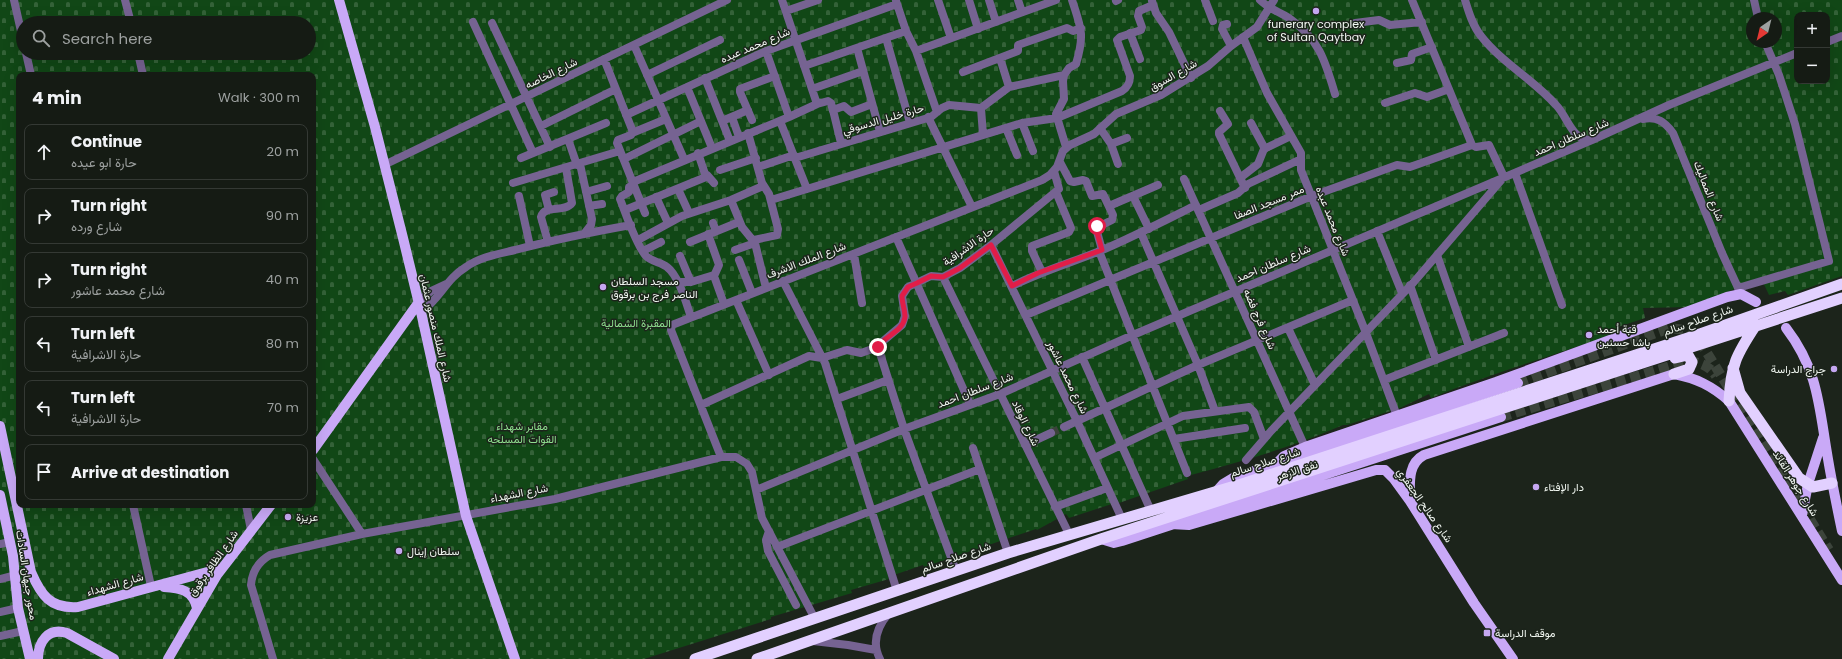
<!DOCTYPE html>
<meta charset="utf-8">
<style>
body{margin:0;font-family:Poppins,Vazirmatn,sans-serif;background:#222822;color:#f1f3f6}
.controls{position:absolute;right:12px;top:12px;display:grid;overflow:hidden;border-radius:8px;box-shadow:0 4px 16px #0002}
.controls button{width:36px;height:36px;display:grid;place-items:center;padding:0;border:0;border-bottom:1px solid #343934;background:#151b14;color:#f1f3f6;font:20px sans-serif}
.compass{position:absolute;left:1746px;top:12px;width:36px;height:36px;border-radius:50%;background:#151b14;box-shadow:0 4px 16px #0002;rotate:215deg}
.stop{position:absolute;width:12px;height:12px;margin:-9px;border:3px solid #e11d48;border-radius:50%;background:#fff}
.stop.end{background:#e11d48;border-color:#fff;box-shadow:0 1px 4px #0008}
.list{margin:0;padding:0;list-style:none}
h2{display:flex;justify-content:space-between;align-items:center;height:52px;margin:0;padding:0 16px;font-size:17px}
h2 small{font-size:13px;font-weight:400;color:#9da1a0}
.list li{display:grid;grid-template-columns:26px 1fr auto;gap:12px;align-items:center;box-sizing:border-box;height:56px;margin:0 8px 8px;padding:0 8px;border:1px solid #343934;border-radius:8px}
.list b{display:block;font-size:15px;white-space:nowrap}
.list p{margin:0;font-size:13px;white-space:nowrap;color:#9da1a0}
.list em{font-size:13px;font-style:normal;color:#9da1a0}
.icon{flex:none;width:22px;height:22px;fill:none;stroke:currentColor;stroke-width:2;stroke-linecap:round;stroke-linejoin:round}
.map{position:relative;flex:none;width:1842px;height:659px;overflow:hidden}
.search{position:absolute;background:#151b14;box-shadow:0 4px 16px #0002;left:16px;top:16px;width:300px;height:44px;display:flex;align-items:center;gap:10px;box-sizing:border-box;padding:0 14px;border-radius:22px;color:#9da1a0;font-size:15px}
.panel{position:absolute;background:#151b14;box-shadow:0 4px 16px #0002;left:16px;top:72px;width:300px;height:436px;border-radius:8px}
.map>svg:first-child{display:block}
.cemetery{fill:url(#cemetery-stones);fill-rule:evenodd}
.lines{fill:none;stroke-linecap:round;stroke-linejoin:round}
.minor-tunnel{stroke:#3c443b;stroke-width:8;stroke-dasharray:8 4;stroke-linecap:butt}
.major-tunnel{stroke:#3c443b;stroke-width:10;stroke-dasharray:10 5;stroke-linecap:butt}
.minor{stroke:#766392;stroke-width:8}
.major{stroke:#c9a9f7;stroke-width:10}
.highway{stroke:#e2d0ff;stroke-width:11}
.route{stroke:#e11d48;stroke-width:5}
.poi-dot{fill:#c5a7f1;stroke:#1c241b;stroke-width:1.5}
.labels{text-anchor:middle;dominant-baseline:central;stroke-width:3;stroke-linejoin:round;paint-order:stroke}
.poi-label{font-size:11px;fill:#f1f7f1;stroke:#1c241b;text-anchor:start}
.street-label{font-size:11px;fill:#f1f7f1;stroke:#1c241b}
.park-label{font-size:11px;fill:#8ede8e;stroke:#1c241b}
</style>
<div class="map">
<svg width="1842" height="659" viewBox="0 0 1842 659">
<defs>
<pattern id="cemetery-stones" width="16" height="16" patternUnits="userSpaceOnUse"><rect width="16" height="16" fill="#114716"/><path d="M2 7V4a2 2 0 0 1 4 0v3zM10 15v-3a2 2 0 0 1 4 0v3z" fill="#346238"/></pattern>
</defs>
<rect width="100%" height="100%" fill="#1c241b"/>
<!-- cemetery -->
<path class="cemetery" d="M0 0H1842V276L1788 295 1785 291 1769 295 1762 280 1744 285 1690 307 1643 308 1645 318 1618 327 1619 332C1556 355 1492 373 1431 398L1429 394 1400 408 1347 425H1343C1291 448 1242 461 1187 476L1188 479 1119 503 1118 502 1069 518 1066 514 1037 530 1036 529 924 567 923 565 888 577 889 579 851 590 852 593 771 617V619L644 659H0ZM1797 15H1827V81H1797ZM1752 18H1776V42H1752ZM23 23H309V53H23ZM19 75H313V505H19Z"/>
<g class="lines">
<!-- minor-tunnel -->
<path class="minor-tunnel" d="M1051 433 1064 427"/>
<!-- major-tunnel -->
<path class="major-tunnel" d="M1518 383 1670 328 1686 330 1699 340 1829 550
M1501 417 1687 361C1699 362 1709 365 1716 376"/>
<!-- minor -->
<path class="minor" d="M14 0 23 40
M125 0 131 23
M782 0 817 104 828 101 831 103 833 111
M938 0 951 38
M969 0 978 29
M989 0 996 22
M1018 0 1022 12
M1205 0 1213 21
M1260 0C1269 9 1280 12 1289 18 1319 39 1325 60 1335 94
M1465 0C1469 13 1473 26 1481 36 1502 63 1534 80 1556 105 1568 117 1571 140 1591 140
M1754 0 1758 18
M896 1 906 31 916 51 937 112
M1116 1 1118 0
M1152 1 1156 13 1169 32 1191 78
M786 11 818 0
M473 22 533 153
M492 23 550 147
M1355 23 1379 20 1390 25 1422 22
M1227 24 1223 25 1222 29 1231 46
M1130 33 1140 59
M1243 37 1267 93 1301 153V170L1366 333 1397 416
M886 38 910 123
M1827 42 1842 36
M634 45 684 159
M857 48 880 132
M766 51 789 117
M916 51 1056 0
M26 53 31 75
M138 53 143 75
M1000 58 1009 87
M604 59 633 132 631 135 618 140 617 143 645 213
M1397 63 1411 60 1412 54 1432 47
M804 66 906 31
M963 72 1018 51V45L1067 28 1073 31 1081 28
M647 75 720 40
M705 78 730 141
M687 87 712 148
M812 89 863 71
M1385 103 1415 93 1427 97 1449 89
M981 108 983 135
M1220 111 1228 124 1219 132V134L1245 188
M626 115 766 51 897 4
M732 117 739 137
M928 117 972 207
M1643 119C1657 116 1665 122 1673 133L1722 253 1740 292
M752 120 740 92V89L775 76
M722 121 748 110
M780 121 807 189
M1022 123 1033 151
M1251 123 1265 149
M541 126 616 89
M1006 128 1017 155
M1100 128 1111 144 1118 164
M632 133 666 119
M748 133 762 183 769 194 778 229 777 235 754 240
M568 139 577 165
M841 143 833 110 844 106 851 112 872 104
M1111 144 1127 138
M1066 147 1056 114 1064 99 1063 81 1064 75 1069 68 1076 64C1085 34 1081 28 1072 0
M521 158 606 123
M795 158 931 117 942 108 949 105 981 108 1009 87 1064 75
M624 159 701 121
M1060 162 1070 181 1074 182 1083 180 1086 181 1092 196 1103 194 1113 215 1112 220 1096 228 1102 250
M580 164 592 219 591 225 584 234
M384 165 727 0
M758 167 794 155
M720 170 756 158
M1515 173 1562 305
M707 175 714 183
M1240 178 1258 164 1264 149 1291 136
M1184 179 1305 447
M633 182 789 117 817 104
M513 183 620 151
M634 185 629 187V192L622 196 620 199C626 214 636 245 646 256 652 262 661 262 667 267 679 276 686 303 691 317
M678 189 689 213
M586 192 607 186
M519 196 530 246
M1133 196 1149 229
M656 197 668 223
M731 200 742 227 755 243 766 288
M771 200 1022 123 1057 118 1122 91C1128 87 1130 83 1130 76L1117 40 1120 37 1141 30 1142 27 1138 16 1139 11 1153 5
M589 206 602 204
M1109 206 1158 185
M549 210 545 195 554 192
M625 210 706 177 698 153
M1199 210 1238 193 1248 184 1301 159
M713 223 716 231
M1377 231 1402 293
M1141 233 1198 365 1215 411
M708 234 719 265 714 276 724 304
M896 237 970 404
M638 240 682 216 731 200 763 186
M548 242 541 217C544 204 565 213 572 203L566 168
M690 242 739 222
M991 245 1077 421 1122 519
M735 250 755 243
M643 251 661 242
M1099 251 1187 473
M854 254 862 303
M1437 255 1469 347
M680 256 691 282
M739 260 752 293
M1042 272 1032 251V246L1069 232 1071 228 1056 192
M943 277 1069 534
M783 281 825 363 897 591
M677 282H691L714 275
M1410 285 1436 360
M1012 286C1040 272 1070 263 1100 251 1133 237 1164 221 1196 205
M1738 288 1829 261 1795 124 1779 75 1765 42
M736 300 769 375
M419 302 431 291 446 284
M421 312C440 299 446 279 466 267 480 257 498 254 515 250 553 240 592 232 631 225
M1026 315 1312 196 1397 165 1410 167 1472 145
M1288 328 1315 385
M878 347 882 342 902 325 905 316 902 296 908 287 931 276 943 277 960 268 991 245 1059 189 1054 171
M878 347 904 429 956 571
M1082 357 1151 511
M1384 380 1504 333
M837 399 888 380
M701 405 809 356 822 358 847 350 861 353 878 347
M1064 427 1198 365 1353 300
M1174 439 1245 428
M1025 445 1051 433
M973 448 1008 553
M721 457 671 330 672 325 1042 180 1050 175 1057 167 1063 151 1070 145 1094 134 1116 114 1161 95 1208 66 1231 46 1257 27 1274 0
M1094 458 1183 416 1249 407 1254 412 1264 439
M313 459 362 534
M1246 460 1271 431 1413 283 1504 177 1489 145 1476 147 1472 145 1412 0
M756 490 904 429 1000 394 1133 335 1592 140 1669 105 1797 53
M133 505 151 586
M246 505 251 530
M1055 507 1107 488
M769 531 766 540 768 551 796 605
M0 544 10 542
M777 547 980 469
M0 579 16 575
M0 612 18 608
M0 636 23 631
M813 641 848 645 876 650
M273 659 251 585C252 571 258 562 270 555L362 534 555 499 721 457H736L747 464 752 472 762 518 815 619
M880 659C871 642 877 627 889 613"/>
<!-- major -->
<path class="major" d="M339 0 375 127 403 238 421 312 466 516 515 659
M1786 328C1819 371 1819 408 1828 459 1832 483 1837 507 1842 531
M0 426 31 572C41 595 50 609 78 607L222 568
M313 450 419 302
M1275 465 1284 456 1305 447 1496 382 1727 297 1741 294 1756 302
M1215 493 1223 484 1233 478 1518 383
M0 495 13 556 18 608 30 659
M1410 501C1410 484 1407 464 1424 455L1674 374C1696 378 1712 386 1729 401L1842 580
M1802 515 1808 484 1823 438
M1171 524 1189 525 1376 470H1385L1394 479 1410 501 1474 603 1513 659
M1101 539 1114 543 1122 541 1501 417
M164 587C180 588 193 590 197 608
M38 659C38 642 48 627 67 633L114 659
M168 659 217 575 271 505"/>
<!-- highway -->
<path class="highway" d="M1733 368 1740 393 1799 478 1813 487 1832 483
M1674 374 1689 369 1692 362 1688 355 1675 358
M1729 401C1731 365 1736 355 1756 325
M695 659 1008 553 1245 483 1700 334 1842 284
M757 659 1101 539 1842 298"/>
</g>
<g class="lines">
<!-- route -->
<path class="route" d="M878 347C884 336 903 332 905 317 905 310 902 303 902 296L908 287 917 283 931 276 943 277 960 268 991 245 1012 286 1038 273 1102 250 1096 229 1097 226"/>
</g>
<!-- markers -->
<g class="poi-dot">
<circle cx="1316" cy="11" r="4"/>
<circle cx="603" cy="287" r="4"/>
<circle cx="1589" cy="335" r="4"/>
<circle cx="1834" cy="369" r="4"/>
<circle cx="1536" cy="487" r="4"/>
<circle cx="288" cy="517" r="4"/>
<circle cx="399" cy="551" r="4"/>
<rect x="1483" y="629" width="8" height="8" rx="2"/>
</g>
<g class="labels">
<!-- poi labels -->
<g class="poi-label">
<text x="1316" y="24" text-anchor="middle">funerary complex<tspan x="1316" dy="13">of Sultan Qaytbay</tspan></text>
<text x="611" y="281">مسجد السلطان<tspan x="611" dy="13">الناصر فرج بن برقوق</tspan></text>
<text x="1597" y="329">قبة أحمد<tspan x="1597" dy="13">باشا حسنين</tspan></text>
<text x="1826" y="369" text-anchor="end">جراج الدراسة</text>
<text x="1544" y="487">دار الإفتاء</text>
<text x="296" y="517">عزيزة</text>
<text x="407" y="551">سلطان إينال</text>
<text x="1495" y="633">موقف الدراسة</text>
</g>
<!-- street labels -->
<g class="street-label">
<text transform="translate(755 45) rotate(-23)">شارع محمد عبده</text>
<text transform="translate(551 73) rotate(-26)">شارع الخاصه</text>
<text transform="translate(1173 75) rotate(-30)">شارع السوق</text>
<text transform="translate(883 119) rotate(-16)">حارة خليل الدسوقي</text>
<text transform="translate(1571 137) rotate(-23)">شارع سلطان احمد</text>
<text transform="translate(1709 191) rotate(68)">شارع المماليك</text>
<text transform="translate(1269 202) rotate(-22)">ممر مسجد الصفا</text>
<text transform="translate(1333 221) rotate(68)">شارع محمد عبده</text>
<text transform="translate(968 246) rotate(-35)">حارة الاشرافية</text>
<text transform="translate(806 260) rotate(-21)">شارع الملك الاشرف</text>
<text transform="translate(1273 263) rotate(-23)">شارع سلطان احمد</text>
<text transform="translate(1260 319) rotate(66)">شارع فرج فضه</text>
<text transform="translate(1698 320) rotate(-19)">شارع صلاح سالم</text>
<text transform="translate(436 328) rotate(77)">شارع الملك منصور عثمان</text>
<text transform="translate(1068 377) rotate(64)">شارع محمد عاشور</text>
<text transform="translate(975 390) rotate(-21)">شارع سلطان احمد</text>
<text transform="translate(1026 423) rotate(64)">شارع الوقاد</text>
<text transform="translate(1265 462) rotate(-18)">شارع صلاح سالم</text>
<text transform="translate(1297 470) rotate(-18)">نفق الازهر</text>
<text transform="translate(1796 483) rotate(58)">شارع جوهر القائد</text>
<text transform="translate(519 493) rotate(-11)">شارع الشهداء</text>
<text transform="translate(1425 505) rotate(55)">شارع صالح الجعفري</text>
<text transform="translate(956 557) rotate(-19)">شارع صلاح سالم</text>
<text transform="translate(213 563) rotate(-55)">شارع الظافر برقوق</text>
<text transform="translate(27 575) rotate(81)">محور جيهان السادات</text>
<text transform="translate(115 584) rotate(-16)">شارع الشهداء</text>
</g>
<!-- park labels -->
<g class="park-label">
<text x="636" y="323">المقبرة الشمالية</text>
<text x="522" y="426">مقابر شهداء<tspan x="522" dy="13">القوات المسلحه</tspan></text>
</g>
</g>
</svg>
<div class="controls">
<button>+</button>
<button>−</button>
</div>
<svg class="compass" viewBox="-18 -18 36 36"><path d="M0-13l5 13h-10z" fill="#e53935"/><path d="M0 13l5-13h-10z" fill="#9da1a0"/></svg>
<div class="stop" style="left:1097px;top:226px"></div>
<div class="stop end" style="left:878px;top:347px"></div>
<div class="search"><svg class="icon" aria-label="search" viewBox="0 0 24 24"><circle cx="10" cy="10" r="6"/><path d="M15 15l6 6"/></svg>Search here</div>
<section class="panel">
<h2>4 min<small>Walk · 300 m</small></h2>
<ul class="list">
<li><svg class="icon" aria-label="ahead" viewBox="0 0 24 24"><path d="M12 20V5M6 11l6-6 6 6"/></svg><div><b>Continue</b><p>حارة ابو عيده</p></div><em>20 m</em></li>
<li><svg class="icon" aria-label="right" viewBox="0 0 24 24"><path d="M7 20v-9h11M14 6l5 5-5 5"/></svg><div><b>Turn right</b><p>شارع ورده</p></div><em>90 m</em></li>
<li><svg class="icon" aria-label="right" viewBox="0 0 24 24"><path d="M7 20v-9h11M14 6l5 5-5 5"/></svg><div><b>Turn right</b><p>شارع محمد عاشور</p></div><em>40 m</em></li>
<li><svg class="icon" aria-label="left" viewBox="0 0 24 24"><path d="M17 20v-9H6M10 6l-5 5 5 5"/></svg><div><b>Turn left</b><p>حارة الاشرافية</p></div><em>80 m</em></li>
<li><svg class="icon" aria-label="left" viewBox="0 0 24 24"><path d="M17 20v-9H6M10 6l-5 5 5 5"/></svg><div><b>Turn left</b><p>حارة الاشرافية</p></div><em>70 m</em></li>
<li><svg class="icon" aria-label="arrive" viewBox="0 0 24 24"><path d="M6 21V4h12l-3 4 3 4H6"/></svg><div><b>Arrive at destination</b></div></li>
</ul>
</section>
</div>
